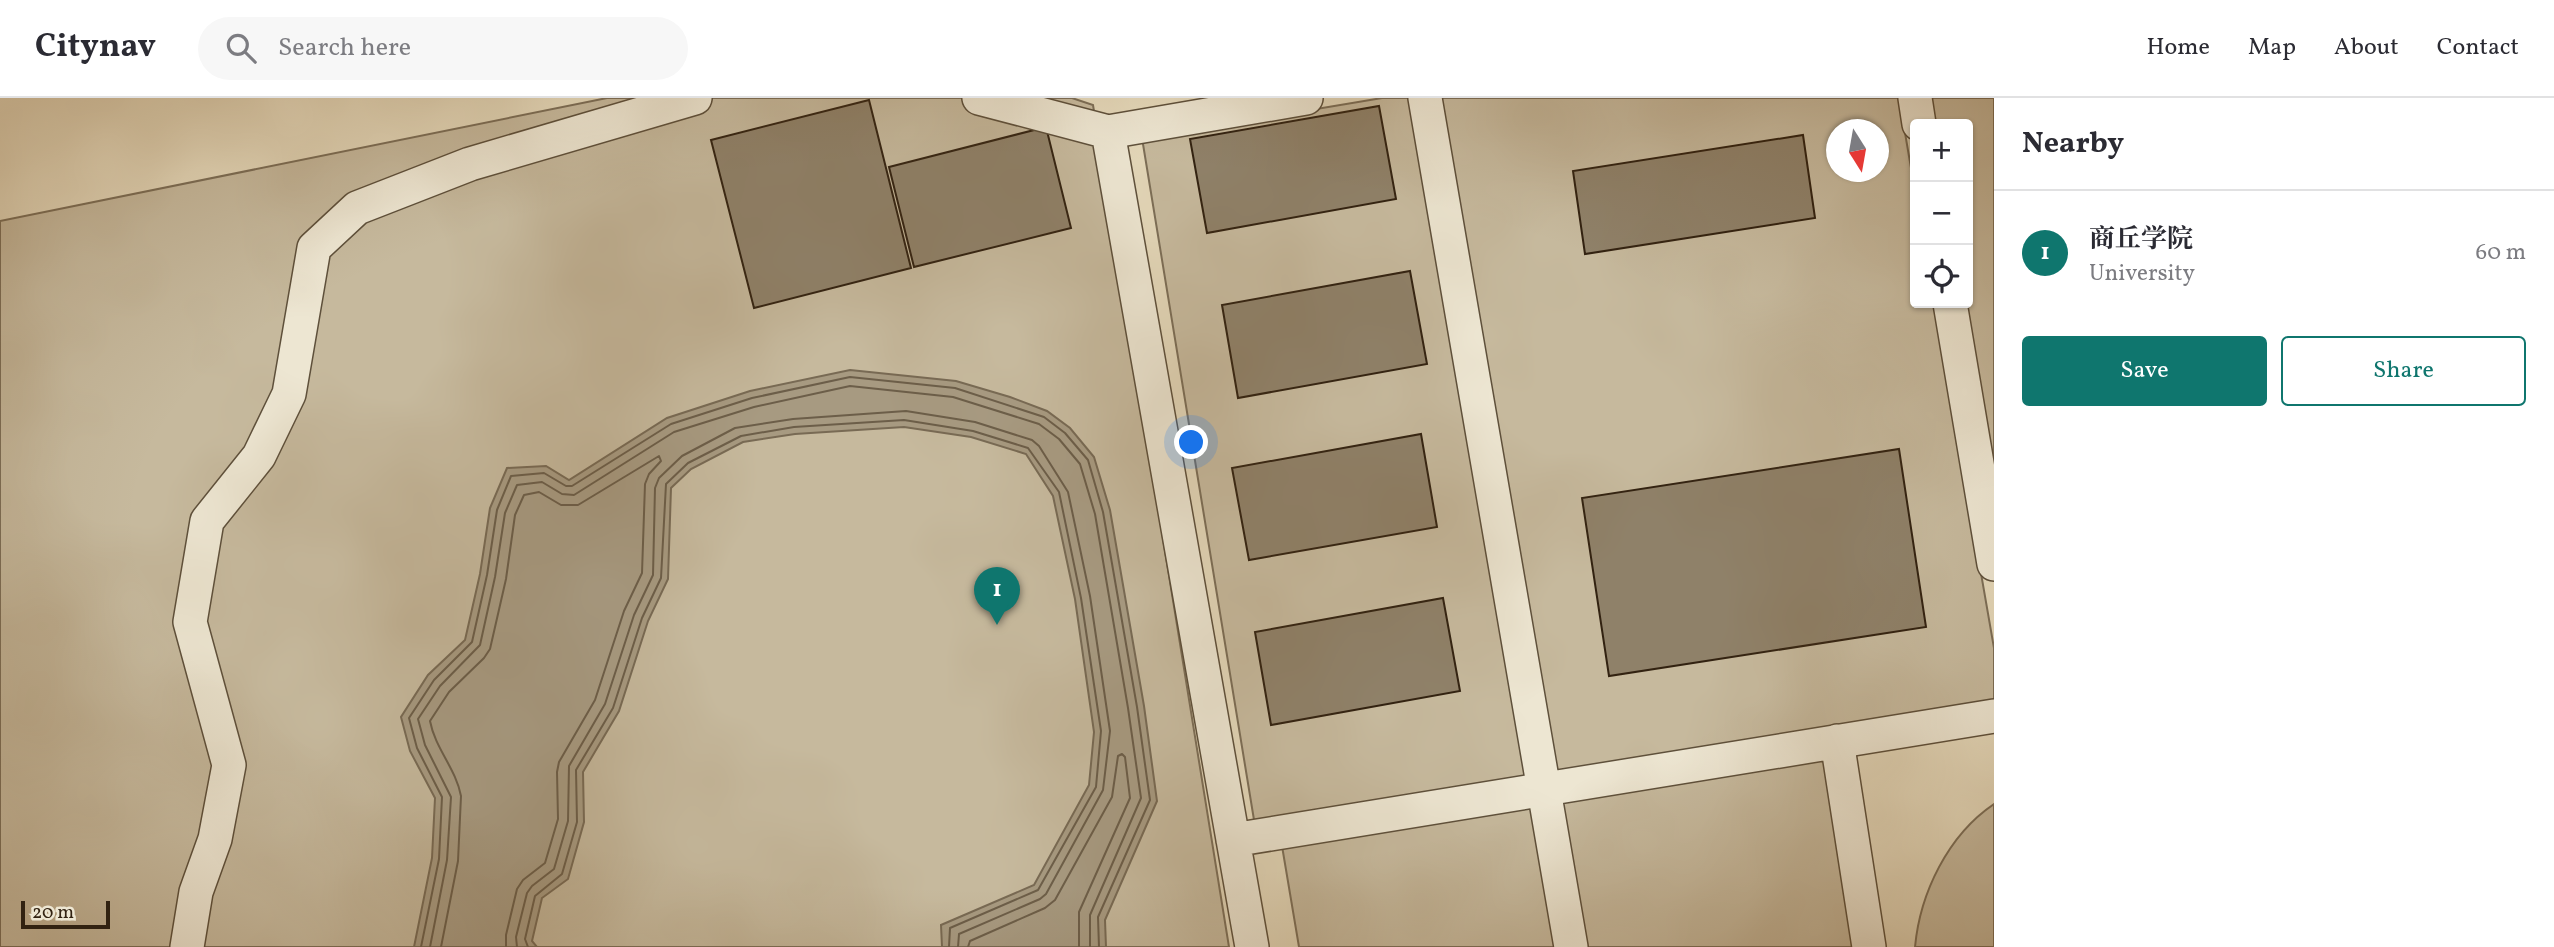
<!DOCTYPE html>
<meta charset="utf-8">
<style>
body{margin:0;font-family:Vollkorn,"Noto Serif SC",serif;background:#f7f7f7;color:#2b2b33}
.controls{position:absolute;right:21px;top:21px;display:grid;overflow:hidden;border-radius:7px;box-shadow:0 2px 5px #0004}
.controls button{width:63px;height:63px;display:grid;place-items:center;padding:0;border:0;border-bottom:2px solid #e1e1e2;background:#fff;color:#2b2b33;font:35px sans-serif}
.compass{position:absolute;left:1826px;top:21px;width:63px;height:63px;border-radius:50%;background:#fff;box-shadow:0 2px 5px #0004;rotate:169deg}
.scale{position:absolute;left:21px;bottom:18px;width:89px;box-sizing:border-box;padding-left:7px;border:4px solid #322211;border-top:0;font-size:19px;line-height:24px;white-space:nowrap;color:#322211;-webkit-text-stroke:5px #ede6d2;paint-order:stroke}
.you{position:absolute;left:1192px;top:345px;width:24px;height:24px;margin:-18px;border:5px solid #fff;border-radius:50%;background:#1a73e8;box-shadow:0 0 0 10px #1a73e833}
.badge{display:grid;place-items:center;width:46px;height:46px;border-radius:50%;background:#0f766e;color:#fff;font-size:23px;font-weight:700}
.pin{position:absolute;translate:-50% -58px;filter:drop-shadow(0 2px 4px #0008)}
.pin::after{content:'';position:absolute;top:37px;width:24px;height:21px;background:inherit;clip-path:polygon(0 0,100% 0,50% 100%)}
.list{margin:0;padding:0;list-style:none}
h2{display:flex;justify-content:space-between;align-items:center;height:91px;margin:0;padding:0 28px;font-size:30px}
h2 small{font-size:23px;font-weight:400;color:#7c7c81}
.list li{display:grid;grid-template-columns:46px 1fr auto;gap:21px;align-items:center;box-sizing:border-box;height:126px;padding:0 28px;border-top:2px solid #e1e1e2}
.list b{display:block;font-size:26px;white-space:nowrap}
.list p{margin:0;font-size:23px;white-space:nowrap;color:#7c7c81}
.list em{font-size:23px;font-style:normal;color:#7c7c81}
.actions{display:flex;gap:14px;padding:21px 28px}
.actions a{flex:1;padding:16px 0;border:2px solid #0f766e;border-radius:7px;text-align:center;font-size:24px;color:#0f766e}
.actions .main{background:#0f766e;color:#fff}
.icon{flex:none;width:38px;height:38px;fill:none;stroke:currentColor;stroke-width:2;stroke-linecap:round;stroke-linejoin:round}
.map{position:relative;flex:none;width:1994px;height:849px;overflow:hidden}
header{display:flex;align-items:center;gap:42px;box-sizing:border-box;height:98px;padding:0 35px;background:#fff;border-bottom:2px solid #e1e1e2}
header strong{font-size:33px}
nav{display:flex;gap:38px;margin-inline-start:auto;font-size:24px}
.search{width:490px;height:63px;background:#f7f7f7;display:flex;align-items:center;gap:18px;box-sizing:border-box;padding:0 24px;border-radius:38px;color:#7c7c81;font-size:26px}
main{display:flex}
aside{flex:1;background:#fff}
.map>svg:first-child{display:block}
.green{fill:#c6b99d;stroke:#7c6e57;stroke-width:2;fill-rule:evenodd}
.water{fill:#a79a81;stroke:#786a54;stroke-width:2}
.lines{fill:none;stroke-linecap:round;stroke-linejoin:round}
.shore{stroke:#6c5e49;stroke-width:2}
.building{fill:#8f8169;stroke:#322211;stroke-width:2}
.minor-casing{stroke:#5e503b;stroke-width:36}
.minor{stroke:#ede6d2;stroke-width:33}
</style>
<header>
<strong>Citynav</strong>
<div class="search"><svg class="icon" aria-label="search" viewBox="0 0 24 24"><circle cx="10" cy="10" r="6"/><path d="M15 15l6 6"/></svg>Search here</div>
<nav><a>Home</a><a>Map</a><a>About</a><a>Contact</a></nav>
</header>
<main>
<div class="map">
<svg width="1994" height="849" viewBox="0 0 1994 849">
<rect width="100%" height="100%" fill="#e4d8ba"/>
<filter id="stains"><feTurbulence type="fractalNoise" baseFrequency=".00286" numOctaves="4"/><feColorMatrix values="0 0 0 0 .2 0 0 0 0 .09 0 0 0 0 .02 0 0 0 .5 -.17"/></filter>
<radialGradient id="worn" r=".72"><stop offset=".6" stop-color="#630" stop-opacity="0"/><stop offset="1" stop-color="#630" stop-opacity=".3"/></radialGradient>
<!-- green -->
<path class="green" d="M607 0H1072L1093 7 1229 849H0V123Z
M1382 0H1410L1528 682 1255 728 1142 40Z
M1438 0H1899L1915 93V205H1934L1994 550V611L1555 679ZM1836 32H1878V74H1836Z
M1931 0H1994V383L1965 205H1968V26H1935Z
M1828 658 1857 849H1299L1282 748Z
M1994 706V849H1915C1920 795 1948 737 1994 706Z"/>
<!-- water -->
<path class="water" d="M850 272 956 283 1010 299 1047 313 1070 330 1094 359 1110 412 1144 608 1157 703 1105 822 1106 849H942L941 827 1034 787 1089 687 1094 634 1075 501 1053 398 1026 356 971 339 904 329 795 336 743 344 691 371 671 390 668 481 648 523 619 613 583 674 584 724 568 781 542 800 532 843 537 849H414L432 760 435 700 410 653 401 619 428 577 465 542 480 476 490 410 507 370 546 368 569 382 667 320 750 293Z"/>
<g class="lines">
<!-- shore -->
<path class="shore" d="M421 849 439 761 442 699 417 650 409 620 434 582 472 544 487 477 497 412 511 378 544 375 566 388H572L671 326 752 300 850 279 955 290 1044 319 1065 335 1088 362 1103 414 1137 609 1150 702 1098 819 1099 849
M430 849 447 762 451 699 425 647 418 621 440 588 480 547 495 479 505 415 517 387 542 384 562 396 574 397 674 334 754 309 850 288 953 299 1039 326 1059 341 1080 366 1095 416 1128 610 1141 700 1090 817V849
M441 849 458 763 461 698C456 671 435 650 430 623L449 594 484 560 490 551 506 481 515 417 524 397 539 394 561 407H578L659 358 661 363 649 376 645 386 642 475 624 513 595 602 559 664 557 674 558 721 545 765 523 782 517 791 506 837V849
M517 849 516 839 527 795 532 788 554 771 568 723 569 668 605 606 634 517 653 477 655 390 659 380 682 358 735 330 793 321 906 313 975 324 1032 342 1039 348 1068 394 1090 498 1110 633 1103 692 1046 796 1040 801 959 836 958 849
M528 849 525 841 535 798 562 776 577 724 576 672 613 610 642 520 661 480 666 386 688 365 741 338 794 329 904 322 973 333 1028 350 1059 394 1081 500 1101 633 1096 689 1038 792 950 830 949 849
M968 849 970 843 1045 810 1055 802 1112 699 1118 658 1122 656 1125 659 1130 700 1079 814V849"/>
</g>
<!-- building -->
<path class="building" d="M869 2 911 170 754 210 711 42Z
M1379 8 1396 101 1207 135 1190 41Z
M1046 29 1071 130 914 169 889 69Z
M1803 37 1815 120 1585 156 1573 73Z
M1410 173 1427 266 1238 300 1222 207Z
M1421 336 1437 429 1249 462 1232 370Z
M1899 351 1926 529 1609 578 1582 400Z
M1443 500 1460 593 1271 627 1255 534Z"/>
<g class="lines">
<defs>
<path id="minor" d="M979 0 1108 34 1306 0
M1425 0 1571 849
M1915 0 1919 26
M1108 34 1252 849
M1950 205 1994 466
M1837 643 1869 849
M1233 742 1994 618
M187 849 196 794 215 741 229 667 190 524 207 423 259 358 289 296 314 150 357 110 470 66 695 0"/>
</defs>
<!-- minor casing -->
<use href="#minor" class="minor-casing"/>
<!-- minor -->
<use href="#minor" class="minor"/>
</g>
<rect width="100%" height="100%" filter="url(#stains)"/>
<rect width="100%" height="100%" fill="url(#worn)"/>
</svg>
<div class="controls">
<button>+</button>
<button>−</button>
<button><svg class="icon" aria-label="locate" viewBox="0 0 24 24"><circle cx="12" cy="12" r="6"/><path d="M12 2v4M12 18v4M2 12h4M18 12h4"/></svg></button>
</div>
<svg class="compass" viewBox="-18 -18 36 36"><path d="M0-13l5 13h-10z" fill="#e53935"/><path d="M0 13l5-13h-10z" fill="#7c7c81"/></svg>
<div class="scale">20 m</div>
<div class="you"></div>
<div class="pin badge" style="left:997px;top:527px">1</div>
</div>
<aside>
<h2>Nearby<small></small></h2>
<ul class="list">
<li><span class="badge">1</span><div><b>商丘学院</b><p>University</p></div><em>60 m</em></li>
</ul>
<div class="actions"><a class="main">Save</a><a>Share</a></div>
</aside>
</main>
